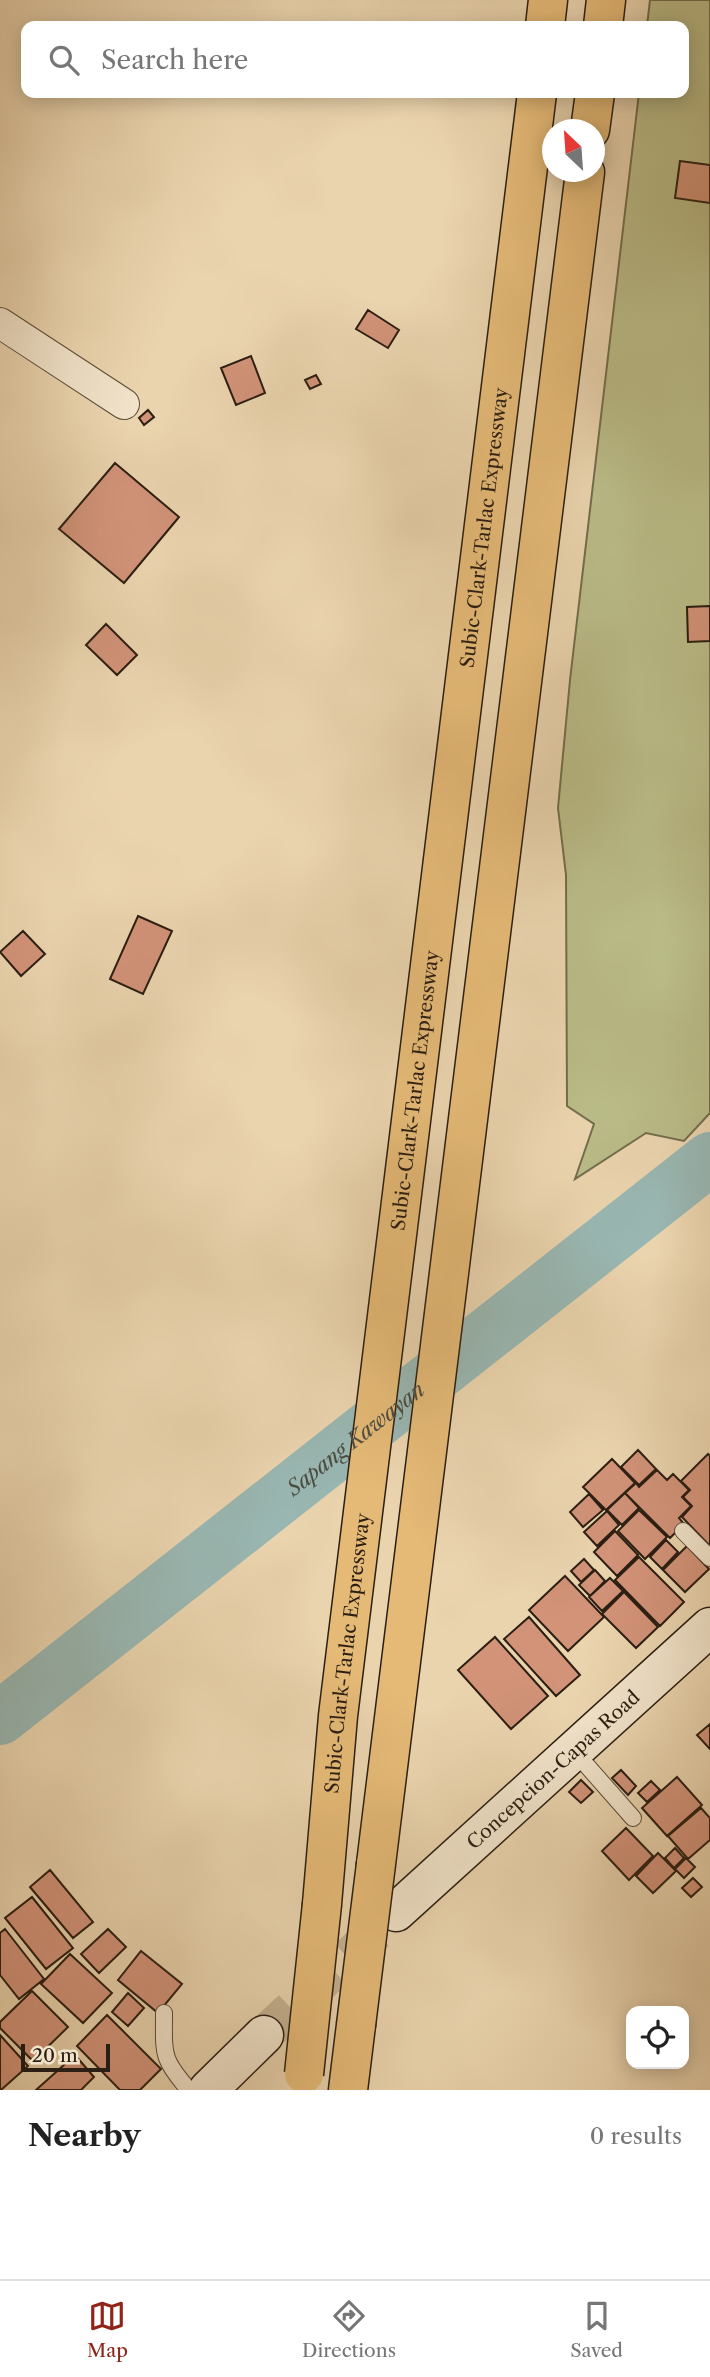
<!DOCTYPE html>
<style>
body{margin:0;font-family:"Libre Caslon Text",serif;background:#f6f6f6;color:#222}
.controls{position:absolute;right:21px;bottom:21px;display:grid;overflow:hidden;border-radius:14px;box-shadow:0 4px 18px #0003}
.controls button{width:63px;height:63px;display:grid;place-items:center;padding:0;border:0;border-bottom:2px solid #e0e0e0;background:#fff;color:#222;font:35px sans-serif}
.compass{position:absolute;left:542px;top:119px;width:63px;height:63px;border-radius:50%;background:#fff;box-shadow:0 4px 18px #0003;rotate:335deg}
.scale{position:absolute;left:21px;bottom:18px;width:89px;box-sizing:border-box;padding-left:7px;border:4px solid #2b1e12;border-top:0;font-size:19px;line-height:24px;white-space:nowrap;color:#2b1e12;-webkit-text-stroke:5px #f1e3ca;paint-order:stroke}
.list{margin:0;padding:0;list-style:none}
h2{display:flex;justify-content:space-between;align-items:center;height:91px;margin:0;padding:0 28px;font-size:30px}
h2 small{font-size:23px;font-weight:400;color:#767676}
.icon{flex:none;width:38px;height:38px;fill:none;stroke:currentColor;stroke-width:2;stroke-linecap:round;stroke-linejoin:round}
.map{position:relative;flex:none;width:710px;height:2090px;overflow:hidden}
.search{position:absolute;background:#fff;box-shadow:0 4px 18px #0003;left:21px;right:21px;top:21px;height:77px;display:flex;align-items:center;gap:18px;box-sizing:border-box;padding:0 24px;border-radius:14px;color:#767676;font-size:26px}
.sheet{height:189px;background:#fff}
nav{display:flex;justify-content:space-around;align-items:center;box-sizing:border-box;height:98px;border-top:2px solid #e0e0e0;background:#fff;font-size:19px;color:#767676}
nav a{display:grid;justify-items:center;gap:4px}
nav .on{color:#8f2418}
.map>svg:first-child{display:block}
.green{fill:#babc88;stroke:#726d4d;stroke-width:2}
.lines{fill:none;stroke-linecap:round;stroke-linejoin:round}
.river{stroke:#99b7b2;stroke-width:54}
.building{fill:#d29379;stroke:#2b1e12;stroke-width:2}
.secondary-tunnel{stroke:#c4b08f;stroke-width:38;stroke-dasharray:38 19;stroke-linecap:butt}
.lane-casing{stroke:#5b4c39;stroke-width:18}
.street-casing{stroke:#5b4c39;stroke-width:32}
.secondary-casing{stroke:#2b1e12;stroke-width:41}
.highway-casing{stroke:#2b1e12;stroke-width:41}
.lane{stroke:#f1e3ca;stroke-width:16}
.street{stroke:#f1e3ca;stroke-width:30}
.secondary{stroke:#f1e3ca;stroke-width:38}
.highway{stroke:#e5ba77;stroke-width:38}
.highway-bridge-casing{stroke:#2b1e12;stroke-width:41;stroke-linecap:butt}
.highway-bridge{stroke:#e5ba77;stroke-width:38}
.labels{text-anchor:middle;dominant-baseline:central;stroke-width:5;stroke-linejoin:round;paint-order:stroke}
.street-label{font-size:19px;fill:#2b1e12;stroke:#f1e3ca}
.water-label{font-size:21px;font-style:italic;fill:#4c4c42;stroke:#f1e3ca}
</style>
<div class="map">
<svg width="710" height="2090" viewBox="0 0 710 2090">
<rect width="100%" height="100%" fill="#ead4ae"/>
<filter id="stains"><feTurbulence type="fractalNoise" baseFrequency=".00286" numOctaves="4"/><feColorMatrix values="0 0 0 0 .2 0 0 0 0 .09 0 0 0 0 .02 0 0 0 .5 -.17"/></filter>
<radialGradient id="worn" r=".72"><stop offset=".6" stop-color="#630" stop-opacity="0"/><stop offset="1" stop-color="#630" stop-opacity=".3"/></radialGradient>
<!-- green -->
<path class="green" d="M650 0H710V1113L684 1141 646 1133 575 1179 594 1124 567 1106 566 875 558 808 570 680 639 93H684V26H647Z"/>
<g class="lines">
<!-- river -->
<path class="river" id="s1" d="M0 1718 710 1159"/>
</g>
<!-- building -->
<path class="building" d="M680 161 710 165V203L675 198Z
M368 310 399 330 388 348 356 329Z
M251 356 265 393 236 405 221 368Z
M316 375 321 384 310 389 305 380Z
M148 410 154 417 144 425 139 418Z
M115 463 179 517 124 583 59 529Z
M710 606V641L688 642 687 607Z
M106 624 137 655 117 675 86 645Z
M138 916 172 931 143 994 110 979Z
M23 931 45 954 21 976 0 952Z
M638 1450 656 1469 639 1485 621 1467Z
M708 1454 710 1456V1546L682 1517 692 1506 683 1497 690 1490 681 1481Z
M612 1459 635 1483 606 1510 583 1487Z
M657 1470 667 1480 673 1474 689 1490 682 1497 691 1506 679 1518 684 1524 670 1538 625 1493 636 1483 639 1487Z
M625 1493 639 1508 622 1525 607 1510Z
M589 1494 603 1510 583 1527 570 1512Z
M639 1510 667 1537 645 1559 618 1531Z
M607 1511 619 1525 597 1546 584 1532Z
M615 1531 638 1555 617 1576 594 1552Z
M666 1540 678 1552 662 1569 650 1557Z
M687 1546 709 1569 685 1592 663 1570Z
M639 1557 684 1602 660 1626 615 1580Z
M584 1559 594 1570 581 1582 571 1571Z
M595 1570 605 1581 590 1596 579 1585Z
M565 1576 604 1617 568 1651 529 1610Z
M610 1578 623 1591 602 1611 589 1597Z
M624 1592 658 1627 636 1648 602 1614Z
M529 1617 580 1675 556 1696 504 1639Z
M495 1637 548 1696 511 1729 458 1670Z
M710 1724V1749L697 1735Z
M621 1770 636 1786 628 1795 612 1778Z
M677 1777 702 1805 667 1836 642 1808Z
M581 1780 593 1792 581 1803 569 1792Z
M651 1781 660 1790 647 1802 638 1793Z
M701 1808 710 1818V1840L688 1859 668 1836Z
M626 1828 653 1856 629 1880 602 1851Z
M675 1848 684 1858 674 1868 665 1858Z
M658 1853 676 1871 653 1893 636 1876Z
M686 1858 695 1867 684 1878 675 1869Z
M50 1870 93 1922 73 1938 30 1887Z
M693 1878 702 1887 691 1897 682 1888Z
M32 1897 73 1948 46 1969 5 1918Z
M5 1929 44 1979 19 1999 0 1975V1933Z
M108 1929 126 1947 99 1973 81 1954Z
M141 1951 182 1984 158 2013 118 1980Z
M70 1954 112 1993 83 2023 41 1984Z
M32 1991 68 2027 33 2061 0 2028V2022Z
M128 1993 144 2008 128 2026 112 2012Z
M107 2015 161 2069 140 2090H120L77 2046Z
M0 2035 28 2066 1 2090H0Z
M75 2055 94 2077 81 2090H36Z"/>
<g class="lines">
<!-- secondary-tunnel -->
<path class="secondary-tunnel" d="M264 2035 382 1926"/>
<defs>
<path id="lane" d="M683 1531 710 1558
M574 1751 633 1818
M164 2013C164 2054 161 2058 189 2090"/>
<path id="street" d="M0 323 124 404"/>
<g id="secondary">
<path id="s2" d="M396 1912 710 1627"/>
<path d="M208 2090 264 2035"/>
</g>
<g id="highway">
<path d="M545 26 548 0"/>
<path d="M603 26 606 0"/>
<path d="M590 130 595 93"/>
<path d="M376 1864 585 172"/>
<path id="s3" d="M322 1904 338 1716 537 93"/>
<path d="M348 2090 356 2025"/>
</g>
</defs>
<!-- lane casing -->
<use href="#lane" class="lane-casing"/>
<!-- street casing -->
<use href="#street" class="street-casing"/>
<!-- secondary casing -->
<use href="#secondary" class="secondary-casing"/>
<!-- highway casing -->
<use href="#highway" class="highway-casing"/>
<!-- lane -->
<use href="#lane" class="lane"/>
<!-- street -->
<use href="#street" class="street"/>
<!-- secondary -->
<use href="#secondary" class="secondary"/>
<!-- highway -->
<use href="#highway" class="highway"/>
<defs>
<path id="highway-bridge" d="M356 2025 376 1864
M304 2074 322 1904"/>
</defs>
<!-- highway-bridge casing -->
<use href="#highway-bridge" class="highway-bridge-casing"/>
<!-- highway-bridge -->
<use href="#highway-bridge" class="highway-bridge"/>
</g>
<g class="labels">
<!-- street labels -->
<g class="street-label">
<text stroke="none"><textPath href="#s3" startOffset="1386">Subic-Clark-Tarlac Expressway</textPath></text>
<text stroke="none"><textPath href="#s3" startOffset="819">Subic-Clark-Tarlac Expressway</textPath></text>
<text stroke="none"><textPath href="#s3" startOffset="252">Subic-Clark-Tarlac Expressway</textPath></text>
<text stroke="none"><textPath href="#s2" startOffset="212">Concepcion-Capas Road</textPath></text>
</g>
<!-- water labels -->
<g class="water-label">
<text stroke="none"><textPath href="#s1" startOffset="452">Sapang Kawayan</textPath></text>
</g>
</g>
<rect width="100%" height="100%" filter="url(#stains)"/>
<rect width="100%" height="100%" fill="url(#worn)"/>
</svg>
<div class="controls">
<button><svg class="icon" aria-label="locate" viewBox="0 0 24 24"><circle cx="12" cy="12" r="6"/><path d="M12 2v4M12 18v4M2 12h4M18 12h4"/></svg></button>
</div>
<svg class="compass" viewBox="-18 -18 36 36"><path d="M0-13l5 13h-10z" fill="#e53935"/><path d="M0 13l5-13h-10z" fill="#767676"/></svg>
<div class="scale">20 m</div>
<div class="search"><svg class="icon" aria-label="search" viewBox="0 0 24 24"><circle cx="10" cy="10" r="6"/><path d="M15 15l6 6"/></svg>Search here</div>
</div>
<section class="sheet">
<h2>Nearby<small>0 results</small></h2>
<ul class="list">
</ul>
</section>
<nav>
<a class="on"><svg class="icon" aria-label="map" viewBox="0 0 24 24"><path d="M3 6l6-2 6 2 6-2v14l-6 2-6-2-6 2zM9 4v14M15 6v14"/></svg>Map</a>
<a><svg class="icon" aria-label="directions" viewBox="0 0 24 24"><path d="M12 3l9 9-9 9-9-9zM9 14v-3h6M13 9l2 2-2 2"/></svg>Directions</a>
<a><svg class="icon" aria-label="saved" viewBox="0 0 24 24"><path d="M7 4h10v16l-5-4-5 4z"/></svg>Saved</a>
</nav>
